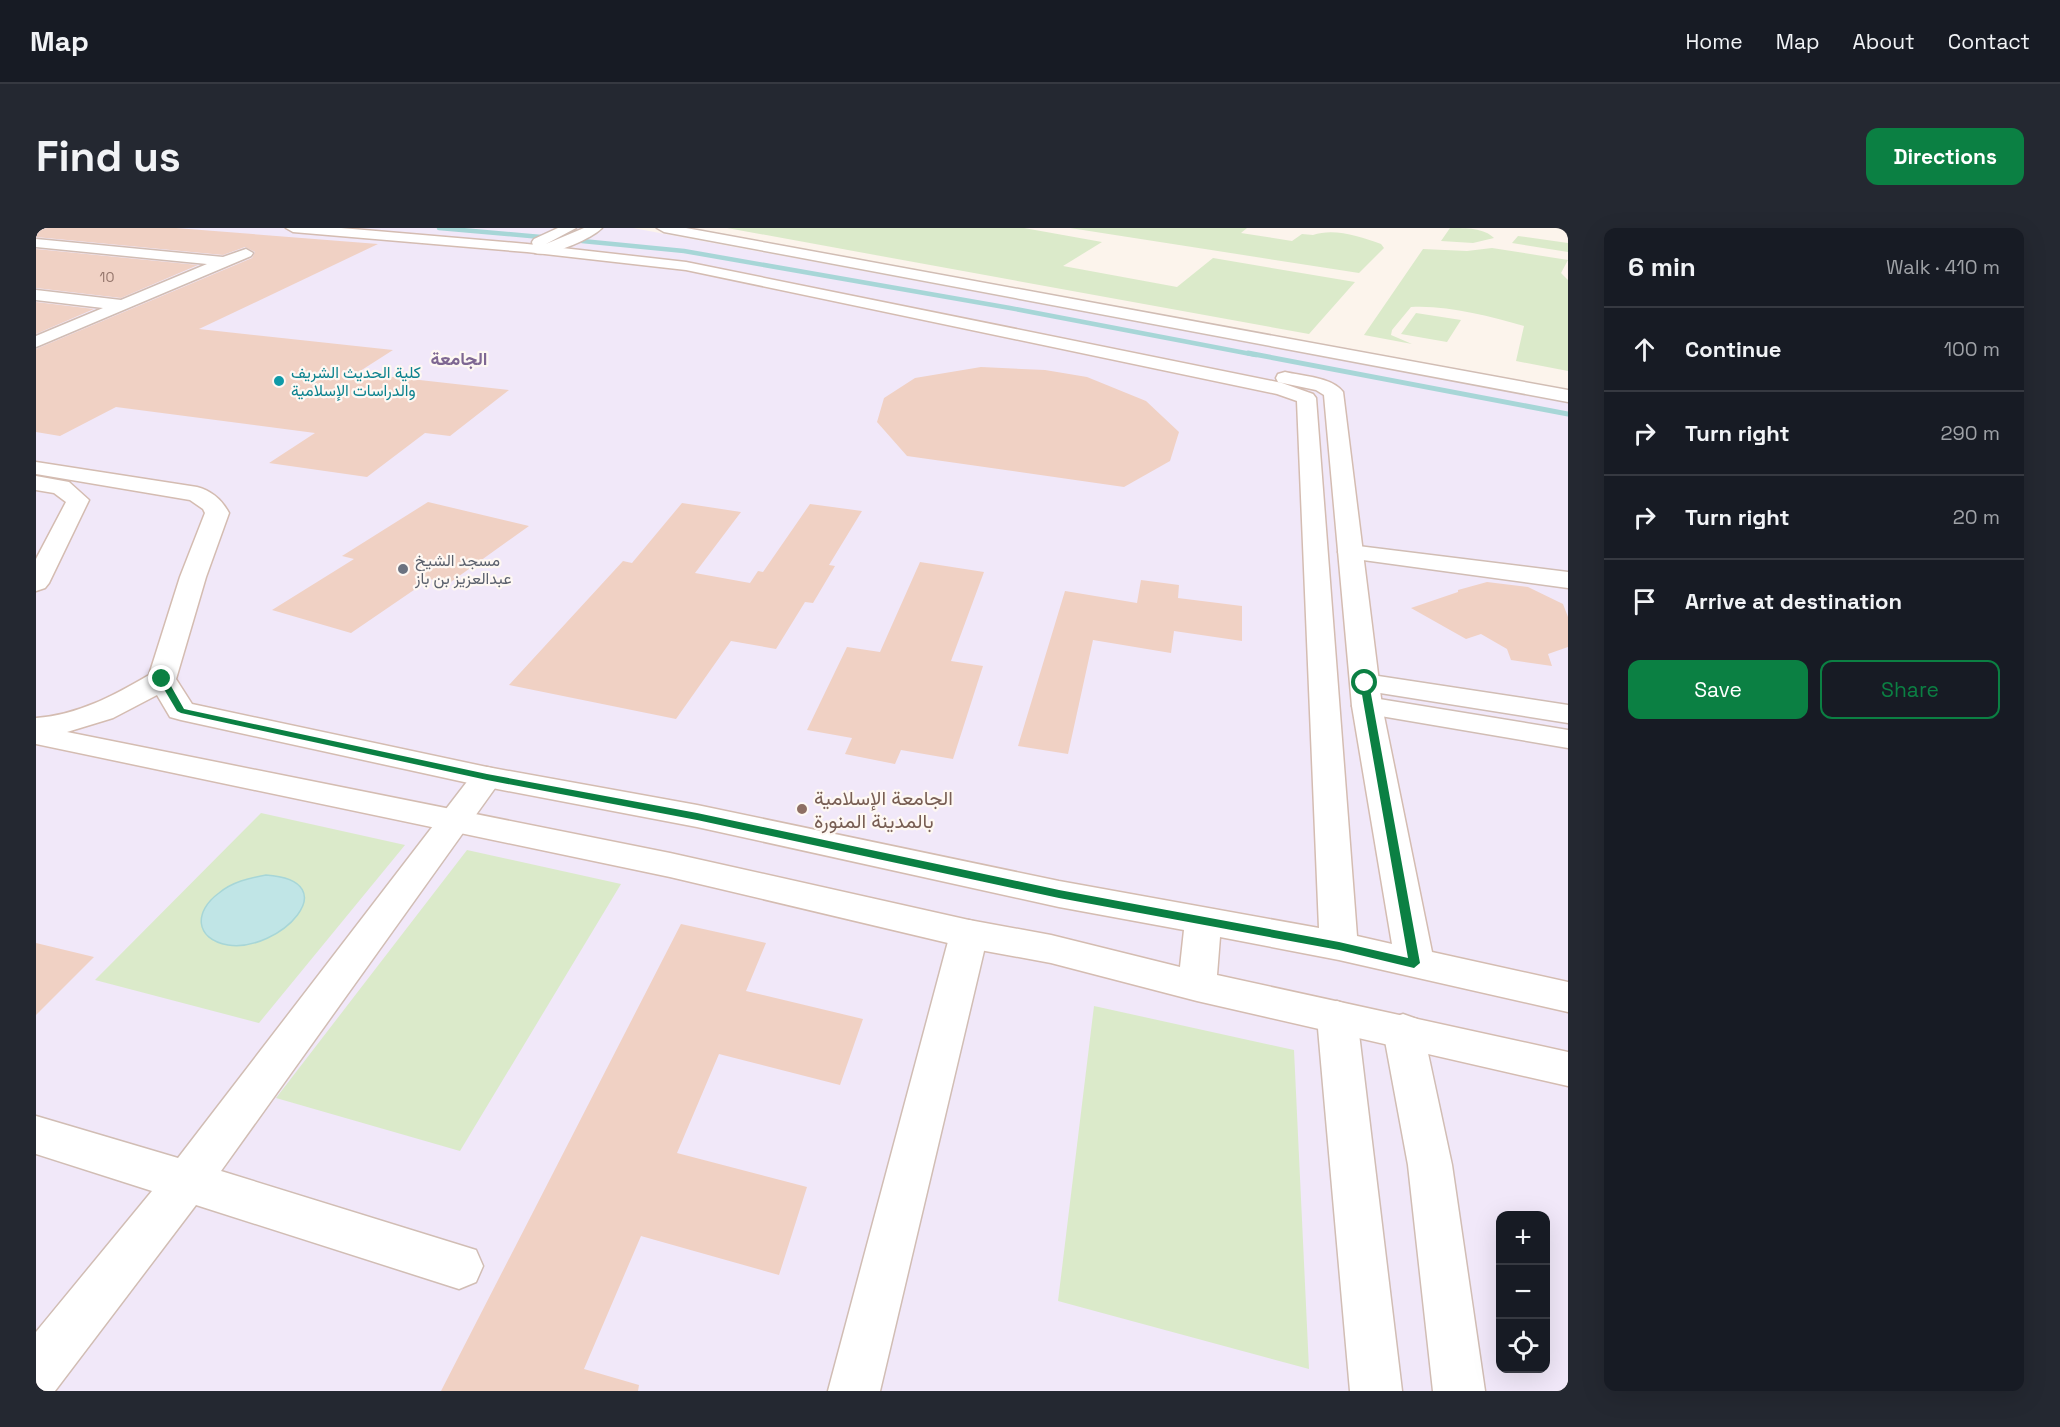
<!DOCTYPE html>
<meta charset="utf-8">
<style>
body{margin:0;font-family:"Space Grotesk",Vazirmatn,sans-serif;background:#242831;color:#f1f3f6}
.controls{position:absolute;right:18px;bottom:18px;display:grid;overflow:hidden;border-radius:12px;box-shadow:0 6px 24px #0002}
.controls button{width:54px;height:54px;display:grid;place-items:center;padding:0;border:0;border-bottom:2px solid #363941;background:#171b24;color:#f1f3f6;font:30px sans-serif}
.stop{position:absolute;width:18px;height:18px;margin:-14px;border:4px solid #0b8043;border-radius:50%;background:#fff}
.stop.end{background:#0b8043;border-color:#fff;box-shadow:0 2px 6px #0008}
.list{margin:0;padding:0;list-style:none}
h2{display:flex;justify-content:space-between;align-items:center;height:78px;margin:0;padding:0 24px;font-size:26px}
h2 small{font-size:20px;font-weight:400;color:#9ea1a6}
.list li{display:grid;grid-template-columns:39px 1fr auto;gap:18px;align-items:center;box-sizing:border-box;height:84px;padding:0 24px;border-top:2px solid #363941}
.list b{display:block;font-size:22px;white-space:nowrap}
.list em{font-size:20px;font-style:normal;color:#9ea1a6}
.actions{display:flex;gap:12px;padding:18px 24px}
.actions a{flex:1;padding:14px 0;border:2px solid #0b8043;border-radius:12px;text-align:center;font-size:21px;color:#0b8043}
.actions .main{background:#0b8043;color:#fff}
.icon{flex:none;width:33px;height:33px;fill:none;stroke:currentColor;stroke-width:2;stroke-linecap:round;stroke-linejoin:round}
.map{position:relative;flex:none;width:1532px;height:1163px;overflow:hidden;border-radius:12px}
header{display:flex;align-items:center;gap:36px;box-sizing:border-box;height:84px;padding:0 30px;background:#171b24;border-bottom:2px solid #363941}
header strong{font-size:28px}
nav{display:flex;gap:33px;margin-inline-start:auto;font-size:21px}
.intro{display:flex;align-items:center;justify-content:space-between;box-sizing:border-box;height:144px;padding:0 36px}
h1{margin:0;font-size:42px}
.button{padding:15px 27px;border-radius:12px;background:#0b8043;color:#fff;font-size:21px;font-weight:700}
main{display:flex;gap:36px;padding:0 36px}
aside{flex:1;background:#171b24;border-radius:12px;box-shadow:0 6px 24px #0002}
.map>svg:first-child{display:block}
.education{fill:#f1e8f9;fill-rule:evenodd}
.green{fill:#dbeaca}
.water{fill:#c0e5e6;stroke:#a7d6d7;stroke-width:1.5}
.lines{fill:none;stroke-linecap:round;stroke-linejoin:round}
.stream-far1{stroke:#a7d6d7;stroke-width:4.5}
.stream{stroke:#a7d6d7;stroke-width:5}
.building{fill:#f0d1c4}
.minor-casing{stroke:#d1bdb4;stroke-width:3}
.secondary-casing{stroke:#d4bcb1;stroke-width:3}
.minor{fill:#fff;fill-rule:evenodd}
.secondary{fill:#fff;fill-rule:evenodd}
.route{fill:#0b8043}
.culture-dot{fill:#0f9aa8;stroke:#fef8f3;stroke-width:2}
.worship-dot{fill:#6b7280;stroke:#fef8f3;stroke-width:2}
.education-dot{fill:#8d6e63;stroke:#fef8f3;stroke-width:2}
.labels{text-anchor:middle;dominant-baseline:central;stroke-width:4.5;stroke-linejoin:round;paint-order:stroke}
.far-number-label{font-size:14px;fill:#95766c}
.far-culture-label{font-size:16px;fill:#0d838f;stroke:#fef8f3;text-anchor:start}
.far-worship-label{font-size:16px;fill:#5b616d;stroke:#fef8f3;text-anchor:start}
.far-neighbourhood-label{font-size:18px;font-weight:bold;fill:#7e6792;stroke:#fef8f3}
.education-label{font-size:20px;fill:#785e54;stroke:#fef8f3;text-anchor:start}
</style>
<header>
<strong>Map</strong>
<nav><a>Home</a><a>Map</a><a>About</a><a>Contact</a></nav>
</header>
<div class="intro"><h1>Find us</h1><a class="button">Directions</a></div>
<main>
<div class="map">
<svg width="1532" height="1163" viewBox="0 0 1532 1163">
<rect width="100%" height="100%" fill="#fcf4ec"/>
<!-- education -->
<path class="education" d="M0 0H597L1532 174V1163H0ZM1464 988H1510V1140H1464Z"/>
<!-- green -->
<path class="green" d="M691 0H988L1066 14 1027 38 1141 59 1177 30 1319 54 1273 106Z
M1034 0H1211L1205 5 1256 13 1266 6 1277 7C1298 0 1323 8 1345 16L1348 20 1323 45Z
M1414 0C1430 0 1448 0 1458 10L1437 15 1405 13Z
M1482 8 1532 15V24L1476 15Z
M1456 20 1532 32 1525 45 1532 52V143L1480 133 1488 98C1452 88 1412 77 1375 79L1356 102 1355 107 1376 116 1328 107 1387 21 1431 23Z
M1380 85 1425 92 1411 114 1365 106Z
M225 585 369 617 223 795 59 752Z
M431 622 585 656 424 923 240 870Z
M1058 778 1258 822 1273 1141 1022 1073Z"/>
<!-- water -->
<path class="water" d="M230 647C313 653 243 725 192 717 158 711 158 683 183 665 196 654 213 650 230 647Z"/>
<g class="lines">
<!-- stream-far1 -->
<path class="stream-far1" d="M403 0 505 9
M546 13 648 23 974 80 1220 127"/>
<!-- stream -->
<path class="stream" d="M1212 125 1532 186"/>
</g>
<!-- building -->
<path class="building" d="M0 0H140L342 16 163 101 357 122 321 145 473 162 414 208 389 205 331 249 233 235 279 205 80 179 24 208 0 204V121L216 30 219 24 209 19 187 27 0 9Z
M0 21 162 37 85 70 0 60Z
M0 74 58 81 0 106Z
M945 139 1009 142 1051 149 1110 173 1143 204 1134 233 1088 259 871 228 841 194 848 170 879 150Z
M392 274 493 298 412 356 394 351 315 405 236 382 318 331 306 328Z
M646 275 705 284 659 345 714 355 722 343 727 344 774 276 826 283 793 337 799 338 777 375 769 374 740 421 695 413 640 491 473 457 587 333 596 335Z
M884 334 948 344 915 433 947 438 917 531 865 522 859 536 809 526 816 510 771 502 811 419 844 424Z
M1105 352 1143 357 1142 370 1206 378V413L1138 403 1135 425 1057 412 1032 526 982 518 1029 363 1101 375Z
M1451 354 1492 359 1527 376 1532 389V419L1512 426 1516 438 1475 432 1471 421 1445 406 1430 411 1375 380 1422 364V362Z
M645 696 730 715 710 763 827 791 804 857 683 826 641 925 771 959 743 1047 605 1008 548 1141 603 1157 602 1163H405Z
M0 715 58 729 0 787Z"/>
<g class="lines">
<defs>
<path id="minor" d="M522 0H540L510 16 548 0H566C555 11 514 29 499 25L496 14 498 11Z
M621 0H650L1532 162V174L628 4Z
M0 11 187 29 210 21 217 25 215 28 0 119V108L67 80 0 72V62L85 72 171 36 0 19Z
M1314 317 1532 344V360L1305 329 1302 324 1305 319Z
M1329 446 1532 477V495L1319 461 1315 455 1319 449Z
M1331 469 1532 502V520L1321 484 1316 478 1321 472Z
M451 539 462 542 467 549 462 556 185 943 440 1022 447 1038 440 1054 423 1061 160 977 19 1163H0V1104L116 963 0 926V888L142 930 440 542Z
M933 692 946 696 952 706 844 1163H792L914 706 920 696Z
M1301 773 1315 778 1321 789 1366 1163H1314L1281 789 1287 778Z
M1367 786 1381 791 1387 802 1416 937 1449 1163H1397L1372 937 1347 802 1353 791Z"/>
<path id="secondary" d="M250 0H305L491 16 650 34 1246 155 1277 166 1280 170 1321 708 1356 716 1316 478 1288 167 1280 162 1242 154 1240 150 1242 146 1249 144C1266 148 1296 149 1307 164L1346 478 1396 724 1532 754V784L1303 732 1184 709 1181 747 1532 824V858L1161 773 1015 735 933 720 634 649 0 516V490C42 487 77 468 113 447L144 349 169 285 167 281 154 272 0 246V234L161 259C176 263 186 272 193 285L170 349 140 451 156 476 451 539 661 577 1023 653 1283 700 1261 173 1241 166 650 42 491 24 257 4ZM121 467 134 489 145 492 451 559 661 599 1023 679 1148 702 1144 739 1015 707 933 692 634 625 31 504 77 490Z
M0 248 33 254 53 272 13 355 9 360 0 363V331L30 274 18 265 0 262Z"/>
</defs>
<!-- minor casing -->
<use href="#minor" class="minor-casing"/>
<!-- secondary casing -->
<use href="#secondary" class="secondary-casing"/>
<!-- minor -->
<use href="#minor" class="minor"/>
<!-- secondary -->
<use href="#secondary" class="secondary"/>
</g>
<!-- route -->
<path class="route" d="M126 448 131 451 148 481 451 546 661 585 1023 662 1303 714 1372 730 1324 455 1329 452 1333 455 1384 735 1378 740 1303 722 1023 670 661 592 451 552 145 485 141 483 122 451Z"/>
<!-- markers -->
<circle class="culture-dot" cx="243" cy="153" r="6"/>
<circle class="worship-dot" cx="367" cy="341" r="6"/>
<circle class="education-dot" cx="766" cy="581" r="6"/>
<g class="labels">
<!-- far-number labels -->
<g class="far-number-label">
<text x="71" y="49">10</text>
</g>
<!-- far-culture labels -->
<g class="far-culture-label">
<text x="255" y="144">كلية الحديث الشريف<tspan x="255" dy="18">والدراسات الإسلامية</tspan></text>
</g>
<!-- far-worship labels -->
<g class="far-worship-label">
<text x="379" y="332">مسجد الشيخ<tspan x="379" dy="18">عبدالعزيز بن باز</tspan></text>
</g>
<!-- far-neighbourhood labels -->
<g class="far-neighbourhood-label">
<text x="423" y="130">الجامعة</text>
</g>
<!-- education labels -->
<g class="education-label">
<text x="778" y="570">الجامعة الإسلامية<tspan x="778" dy="23">بالمدينة المنورة</tspan></text>
</g>
</g>
</svg>
<div class="controls">
<button>+</button>
<button>−</button>
<button><svg class="icon" aria-label="locate" viewBox="0 0 24 24"><circle cx="12" cy="12" r="6"/><path d="M12 2v4M12 18v4M2 12h4M18 12h4"/></svg></button>
</div>
<div class="stop" style="left:1329px;top:455px"></div>
<div class="stop end" style="left:126px;top:451px"></div>
</div>
<aside>
<h2>6 min<small>Walk · 410 m</small></h2>
<ul class="list">
<li><svg class="icon" aria-label="ahead" viewBox="0 0 24 24"><path d="M12 20V5M6 11l6-6 6 6"/></svg><div><b>Continue</b></div><em>100 m</em></li>
<li><svg class="icon" aria-label="right" viewBox="0 0 24 24"><path d="M7 20v-9h11M14 6l5 5-5 5"/></svg><div><b>Turn right</b></div><em>290 m</em></li>
<li><svg class="icon" aria-label="right" viewBox="0 0 24 24"><path d="M7 20v-9h11M14 6l5 5-5 5"/></svg><div><b>Turn right</b></div><em>20 m</em></li>
<li><svg class="icon" aria-label="arrive" viewBox="0 0 24 24"><path d="M6 21V4h12l-3 4 3 4H6"/></svg><div><b>Arrive at destination</b></div></li>
</ul>
<div class="actions"><a class="main">Save</a><a>Share</a></div>
</aside>
</main>
